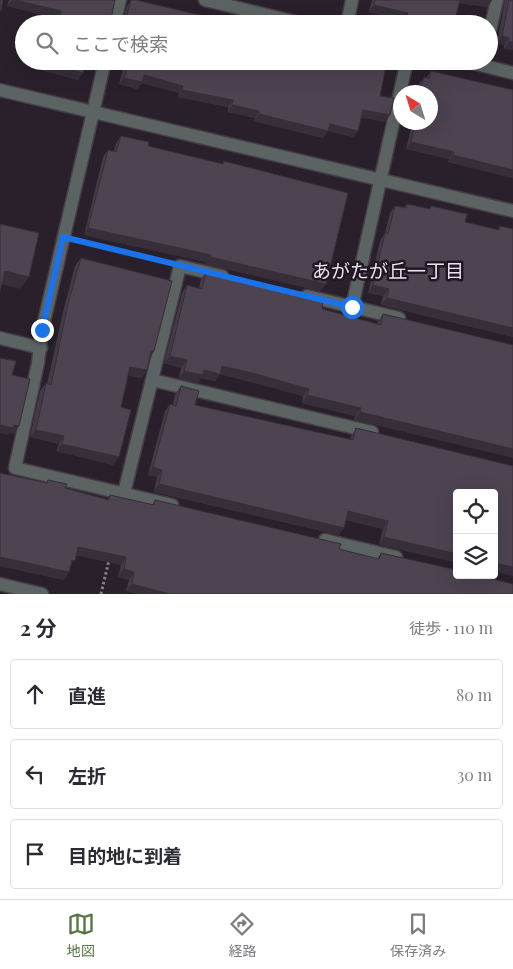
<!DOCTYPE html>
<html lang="ja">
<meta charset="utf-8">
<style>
body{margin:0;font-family:"Playfair Display","Noto Sans JP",serif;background:#f2f2f3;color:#2b2b33}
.controls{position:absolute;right:15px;bottom:15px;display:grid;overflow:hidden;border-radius:5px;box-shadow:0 5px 20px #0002}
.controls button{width:45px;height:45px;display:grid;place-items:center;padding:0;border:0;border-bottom:1px solid #e1e1e2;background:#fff;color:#2b2b33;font:25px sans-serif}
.compass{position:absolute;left:393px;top:85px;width:45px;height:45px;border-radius:50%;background:#fff;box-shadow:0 5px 20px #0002;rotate:322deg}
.stop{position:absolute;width:15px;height:15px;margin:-11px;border:4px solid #1a73e8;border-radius:50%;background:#fff}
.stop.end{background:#1a73e8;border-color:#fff;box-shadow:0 1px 5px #0008}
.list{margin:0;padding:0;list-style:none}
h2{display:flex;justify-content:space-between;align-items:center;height:65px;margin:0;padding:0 20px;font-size:21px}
h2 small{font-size:16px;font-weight:400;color:#7c7c81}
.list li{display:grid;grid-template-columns:32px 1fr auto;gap:15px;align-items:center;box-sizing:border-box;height:70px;margin:0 10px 10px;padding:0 10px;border:1px solid #e1e1e2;border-radius:5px}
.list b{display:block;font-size:19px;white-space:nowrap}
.list em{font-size:16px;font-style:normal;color:#7c7c81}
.icon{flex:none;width:28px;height:28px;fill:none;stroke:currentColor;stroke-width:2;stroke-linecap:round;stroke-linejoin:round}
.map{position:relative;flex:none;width:513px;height:594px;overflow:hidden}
.search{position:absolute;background:#fff;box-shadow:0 5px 20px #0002;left:15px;right:15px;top:15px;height:55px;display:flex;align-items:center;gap:12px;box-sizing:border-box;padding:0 18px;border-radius:28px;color:#7c7c81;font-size:19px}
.sheet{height:305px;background:#fff}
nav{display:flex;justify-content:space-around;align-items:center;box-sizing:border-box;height:70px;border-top:1px solid #e1e1e2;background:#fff;font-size:14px;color:#7c7c81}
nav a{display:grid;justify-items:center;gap:2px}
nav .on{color:#53753f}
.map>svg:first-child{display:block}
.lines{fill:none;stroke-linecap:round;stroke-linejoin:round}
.minor-casing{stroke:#443c47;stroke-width:15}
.path{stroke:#857d88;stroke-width:3;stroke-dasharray:2.5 2.5;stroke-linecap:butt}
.minor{stroke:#5b6462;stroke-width:12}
.wall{fill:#423a46}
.shaded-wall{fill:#362f39}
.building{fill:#4d4351;stroke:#362f39}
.route{stroke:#1a73e8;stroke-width:6}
.labels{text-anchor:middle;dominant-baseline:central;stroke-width:5;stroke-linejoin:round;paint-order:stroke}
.neighbourhood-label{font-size:19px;fill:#ebdff0;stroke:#201723}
</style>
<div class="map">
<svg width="513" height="594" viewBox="0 0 513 594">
<rect width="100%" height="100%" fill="#29202c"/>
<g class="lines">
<defs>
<path id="minor" d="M205 0 304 24
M114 24 120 0
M347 24 352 0
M489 35 497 0
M105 61 42 330 38 363 15 468 172 505
M464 61 513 73
M0 90 513 211
M307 296 399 318
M352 307 407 61
M0 338 41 348
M152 380 372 432
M124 493 180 266 222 276
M325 540 396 557
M0 584 42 594"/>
</defs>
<!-- minor casing -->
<use href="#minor" class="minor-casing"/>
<!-- path -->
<path class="path" d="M81 242 162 261
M101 594 109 560"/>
<!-- minor -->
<use href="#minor" class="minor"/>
</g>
<!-- wall -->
<path class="wall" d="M9 0H115L111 19 113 23 115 24H55L56 18 7 6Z
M131 0 238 24 122 23 127 6Z
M372 0H492L487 7 459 3 454 24H402L403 20 369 12Z
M505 0H513V50L504 49V45L497 43Z
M46 61H86L78 80 44 71Z
M125 61H387L380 96 385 122 361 117 358 131 353 137 328 131 323 138 254 121 255 118 228 112V107L178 97 179 93 142 83 137 89 119 84Z
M431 71 513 90V178L448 162 449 159 406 149 411 128 401 126 402 122H430V92H417L419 84 424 77 426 78Z
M121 136 148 146 222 164 224 161 321 291 205 264 206 262 84 235 103 157 108 150 114 151 116 143Z
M407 204 429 209 431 206 465 222 498 230 500 226 513 229V337L381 305 383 296 368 293 380 241 385 233 390 213 395 206 404 207Z
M81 258 154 351 149 359 147 370 141 378 128 375 121 407 113 465 56 451 59 444 30 437 40 391 46 383 47 384 63 312 75 266Z
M206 272 322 309 377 324 378 321 383 314 513 345 354 420 355 416 302 403 303 396 251 382 220 374 215 381 201 378 198 383 179 378 181 368 164 363 182 293 187 285 199 288 201 279Z
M181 386 195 405 350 440 351 436 356 428 513 466V576L494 571V493L379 545 383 529 346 520 339 535 154 492 157 477 148 475 165 411 170 404 173 405 175 394Z
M0 473 46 483 48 480 65 488 107 500 110 495 152 505 155 500 339 549 377 559 381 553 457 570 126 591 129 580 118 577 121 565 76 555 64 580 0 566Z"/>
<!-- shaded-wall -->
<path class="shaded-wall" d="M12 0H15L61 11 56 18 7 6Z
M458 0H492L487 7 456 2Z
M374 5 408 13 403 20 369 12Z
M407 17 436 24H402Z
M502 36 509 38 504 45 497 43Z
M509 42H513V50L504 49Z
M49 64 83 73 78 80 44 71Z
M144 75 183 86 179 93 142 83 137 89 119 84 124 78Z
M182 90 233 100 228 107 178 97Z
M232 105 259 111 255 118 228 112Z
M363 110 390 115 385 122 358 117Z
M259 114 330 124 358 131 353 137 328 131 323 138 254 121Z
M403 122H414L411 128 401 126Z
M411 142 454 152 449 159 406 149Z
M453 155 513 170V178L448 162Z
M88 228 211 255 206 262 84 235Z
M210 257 326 284 321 291 205 264Z
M5 271 29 277 20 289 0 284Z
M373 285 389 289 383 296 368 293Z
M387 298 513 328V337L381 305Z
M151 351H154L149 359Z
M170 356 187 360 181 368 164 363Z
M222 366 256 374 309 389 303 396 251 382 220 374 215 381 201 378 198 383 179 378 184 371 204 370Z
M130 367 147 370 141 378 125 375Z
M307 395 361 408 355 416 302 403Z
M360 412 513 449V458L354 420Z
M0 425H14L19 426 14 434 10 433 8 435 0 433Z
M36 430 64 436 59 444 30 437Z
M62 444 119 457 113 465 56 451Z
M153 467 162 470 157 477 148 475Z
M159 484 344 528 339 535 154 492Z
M348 511 388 521 383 529 343 519Z
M384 537 457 554V563L379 545Z
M78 547 126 557 121 565 73 554Z
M0 557 69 572 64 580 0 566Z
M494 563 513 567V576L494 571Z
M124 569 134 572 129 580 118 577Z
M132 584 169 594H136L126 591Z"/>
<!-- building -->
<path class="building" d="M0 0H3L1 11H0Z
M15 0H115L111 19 113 23 115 24H58L61 11Z
M131 0H136L238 24H121L125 22Z
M375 0H460L454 24H436L407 17 408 13 374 5Z
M509 0H513V42H509V38L502 36Z
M50 61H86L83 73 49 64Z
M128 61H387L380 96 394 98 390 115 363 110 358 131 330 124 328 131 259 114V111L232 105 233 100 182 90 183 86 144 75 142 82 124 78Z
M431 71 513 90V170L453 155 454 152 411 142 415 122H430V92H420L424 77 429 79Z
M121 136 149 142 148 146 223 164 224 161 348 193 326 284 210 257 211 255 88 228 108 150 116 152Z
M407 204 430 209 431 206 467 214 465 222 499 230 500 226 513 229V328L387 298 389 289 373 285 385 233 388 234 395 206 406 208Z
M0 224 39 233 29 277 5 271 0 292Z
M81 258 172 281 154 351H151L147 370 130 367 121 407 131 410 119 457 62 444 64 436 36 430 46 383 51 385 68 304Z
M206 272 323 299 322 309 381 325 383 314 513 345V449L360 412 361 408 307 395 309 389 256 374 222 366 220 374 204 370 203 375 184 371 187 360 170 356 187 285 202 289Z
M0 358 16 361 12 375 30 379 19 426 14 425 13 428 0 425Z
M181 386 199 391 195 405 353 440 356 428 513 466V567L494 563V493H457V554L384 537 388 521 348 511 344 528 159 484 162 470 153 467 170 404 176 406Z
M0 473 47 483 48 480 67 484 65 488 109 500 110 495 154 505 155 500 341 544 339 549 379 559 381 553 457 570V575H477L513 584V594H169L132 584 134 572 124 569 126 557 78 547 75 561 72 560 69 572 0 557Z"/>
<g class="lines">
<!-- route -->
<path class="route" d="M42 330 63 237 352 307"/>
</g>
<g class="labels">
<!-- neighbourhood labels -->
<g class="neighbourhood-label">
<text x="388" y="270">あがたが丘一丁目</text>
</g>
</g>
</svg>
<div class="controls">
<button><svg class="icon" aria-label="locate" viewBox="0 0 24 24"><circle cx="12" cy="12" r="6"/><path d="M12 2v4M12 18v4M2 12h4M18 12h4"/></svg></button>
<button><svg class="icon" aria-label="layers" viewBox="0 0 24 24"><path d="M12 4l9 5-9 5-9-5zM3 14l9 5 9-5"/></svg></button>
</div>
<svg class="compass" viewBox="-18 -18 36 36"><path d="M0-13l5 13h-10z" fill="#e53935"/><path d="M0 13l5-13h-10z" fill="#7c7c81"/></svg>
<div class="stop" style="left:352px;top:307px"></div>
<div class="stop end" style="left:42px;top:330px"></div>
<div class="search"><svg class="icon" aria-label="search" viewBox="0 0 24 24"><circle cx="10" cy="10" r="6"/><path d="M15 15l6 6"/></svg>ここで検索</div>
</div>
<section class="sheet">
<h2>2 分<small>徒歩 · 110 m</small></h2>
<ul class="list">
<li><svg class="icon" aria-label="ahead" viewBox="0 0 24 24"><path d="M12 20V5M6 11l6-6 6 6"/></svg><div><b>直進</b></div><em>80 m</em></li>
<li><svg class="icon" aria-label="left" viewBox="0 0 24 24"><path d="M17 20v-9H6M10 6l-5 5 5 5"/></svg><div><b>左折</b></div><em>30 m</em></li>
<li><svg class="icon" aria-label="arrive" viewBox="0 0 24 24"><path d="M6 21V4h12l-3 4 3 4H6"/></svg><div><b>目的地に到着</b></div></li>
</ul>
</section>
<nav>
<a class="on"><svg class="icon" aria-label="map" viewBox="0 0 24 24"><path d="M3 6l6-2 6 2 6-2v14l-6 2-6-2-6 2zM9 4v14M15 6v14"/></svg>地図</a>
<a><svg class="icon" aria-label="directions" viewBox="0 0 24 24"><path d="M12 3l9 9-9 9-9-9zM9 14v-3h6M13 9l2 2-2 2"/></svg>経路</a>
<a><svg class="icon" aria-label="saved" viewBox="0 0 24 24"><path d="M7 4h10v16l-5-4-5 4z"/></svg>保存済み</a>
</nav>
